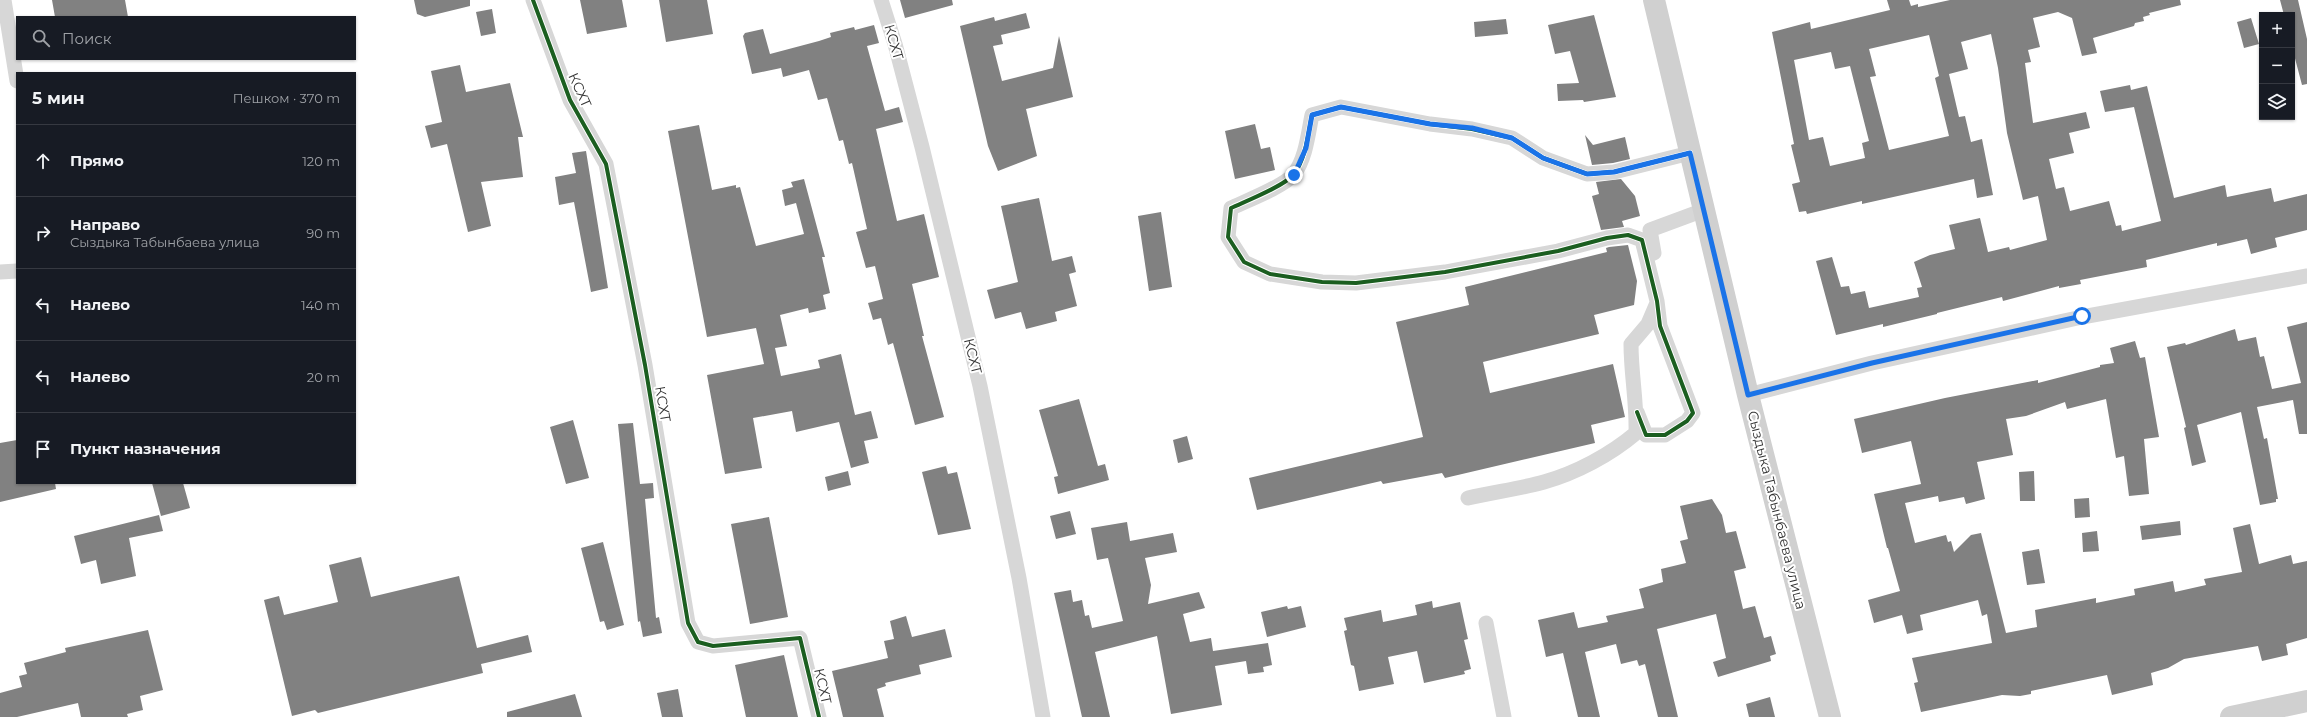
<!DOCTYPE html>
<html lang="ru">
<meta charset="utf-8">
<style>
body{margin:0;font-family:Montserrat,sans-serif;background:#242831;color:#f1f3f6}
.controls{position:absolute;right:12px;top:12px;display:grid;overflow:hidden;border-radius:0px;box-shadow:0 1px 3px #0004}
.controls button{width:36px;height:36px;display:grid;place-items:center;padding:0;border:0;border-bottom:1px solid #363941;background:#171b24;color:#f1f3f6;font:20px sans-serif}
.stop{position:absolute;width:12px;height:12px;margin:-9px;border:3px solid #1a73e8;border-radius:50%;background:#fff}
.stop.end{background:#1a73e8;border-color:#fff;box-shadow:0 1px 4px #0008}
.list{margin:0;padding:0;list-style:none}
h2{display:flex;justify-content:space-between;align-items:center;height:52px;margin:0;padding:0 16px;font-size:17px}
h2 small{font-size:13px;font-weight:400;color:#9ea1a6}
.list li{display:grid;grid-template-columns:26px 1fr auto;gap:12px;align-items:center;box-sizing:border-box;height:72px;padding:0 16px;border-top:1px solid #363941}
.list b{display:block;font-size:15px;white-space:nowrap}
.list p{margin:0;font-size:13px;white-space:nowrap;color:#9ea1a6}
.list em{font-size:13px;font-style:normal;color:#9ea1a6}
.icon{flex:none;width:22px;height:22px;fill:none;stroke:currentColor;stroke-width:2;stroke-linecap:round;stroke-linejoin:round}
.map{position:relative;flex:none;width:2307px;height:717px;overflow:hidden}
.search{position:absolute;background:#171b24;box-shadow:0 1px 3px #0004;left:16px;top:16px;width:340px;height:44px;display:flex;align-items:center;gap:10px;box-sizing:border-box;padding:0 14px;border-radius:0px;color:#9ea1a6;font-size:15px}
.panel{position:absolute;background:#171b24;box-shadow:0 1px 3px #0004;left:16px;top:72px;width:340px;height:412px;border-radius:0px}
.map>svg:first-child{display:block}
.building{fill:#818181;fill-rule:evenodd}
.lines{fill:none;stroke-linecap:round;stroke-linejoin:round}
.street{stroke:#d7d7d7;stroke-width:15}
.secondary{stroke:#d0d0d0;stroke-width:22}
.cycleway-casing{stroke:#fff;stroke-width:6}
.cycleway{stroke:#1b5e20;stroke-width:4}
.route{stroke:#1a73e8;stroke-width:5}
.labels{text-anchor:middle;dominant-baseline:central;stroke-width:4;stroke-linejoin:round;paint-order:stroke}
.street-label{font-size:14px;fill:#333;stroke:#fff}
</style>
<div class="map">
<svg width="2307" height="717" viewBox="0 0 2307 717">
<rect width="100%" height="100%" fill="#fff"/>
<!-- building -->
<path class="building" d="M52 0H125L128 17H55Z
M414 0H470V6L425 17 417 14Z
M580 0H622L627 27 587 34Z
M659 0H707L713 34 666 42Z
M900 0H952L953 5 905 18Z
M1887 0H1909L1911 6 1918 4V7L1950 0H2180L2181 5 2149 13 2150 15 2143 17 2144 21 2135 23 2134 26 2093 38 2097 53 2082 56 2072 18 2058 12 2033 18 2040 47 2028 50 2031 62 2025 63 2033 123 2086 112 2090 128 2069 133 2074 153 2049 159 2056 189 2064 187 2070 211 2109 201 2116 226 2121 225 2122 231 2161 221 2134 107 2105 112 2100 91 2130 85 2131 90 2147 86 2174 198 2225 185 2227 197 2271 188 2274 202 2307 194V230L2275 238 2277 247 2251 254 2247 239 2217 246V243L2146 260 2147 267 2080 280 2081 284 2059 288V286L2003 301 2002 297 1937 313V314L1883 327V324L1836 335 1816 261 1832 257 1841 287 1849 286 1851 294 1865 291 1869 308 1919 297 1917 288 1922 287 1914 262 1930 255 1955 249 1949 225 1980 218 1988 252 2009 247 2010 250 2047 240 2038 196 2023 200 2007 133 1998 68 1991 34 1961 42 1968 69 1949 74 1959 117 1965 116 1971 142 1982 139 1993 195 1977 198 1974 179 1862 204V201L1807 214 1806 211 1799 212 1792 184 1800 182 1791 145 1794 144 1772 32 1810 22 1811 29 1890 10ZM1929 35 1939 76 1935 78 1949 136 1889 150 1870 77 1876 76 1869 49ZM1831 52 1835 69 1850 66 1869 141 1862 143 1865 158 1830 166 1823 137 1809 140 1794 60Z
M2280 0H2298L2307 39V84L2302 85 2292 47V15H2284Z
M492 9 496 33 481 36 476 12Z
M1026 13 1030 28 1001 35 1003 44 993 46 1002 81 1053 68 1059 36 1073 97 1026 109 1037 156 998 171 988 146 960 26 994 17 995 21Z
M1594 15 1616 97 1584 102 1583 100 1558 101 1557 84 1579 83 1570 51 1555 54 1548 25Z
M2251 18 2259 44 2244 48 2237 22Z
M1506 19 1508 34 1475 37 1474 22Z
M874 25 879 43 867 46 885 111 899 107 903 122 876 129 897 221 924 214 939 277 912 284 924 336H922L944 417 915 425 893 343 888 345 881 318 873 320 868 303 883 299 875 266 866 268 856 232 867 229 852 163 849 164 843 140 839 141 827 98 818 100 809 70 783 77 781 68 752 74 743 36 745 33 763 29 770 54 819 41 831 37 830 33 854 27 855 30Z
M460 65 466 92 510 83 523 137H518L523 177 481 182 491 226 468 232 447 144 431 148 425 126 442 122 431 71Z
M1255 124 1261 149 1270 147 1275 170 1235 179 1225 131Z
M699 125 712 190 736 185V188L740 187 756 246 804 234 796 203 785 206 782 190 793 187 791 182 804 179 825 257H822L830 293 823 295 826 309 809 313 808 308 780 315 787 346 775 348 781 376 820 368 818 360 841 354 855 415 871 411 878 438 864 441 869 463 851 468 839 422 796 432 792 411 753 418 762 468 725 474 707 375 764 364 756 328 707 337 668 131Z
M1585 135 1593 145 1625 137 1630 159 1613 163 1592 165Z
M586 151 608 288 591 292 574 202 559 205 555 177 576 173 572 153Z
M1621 179 1635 196 1640 216 1622 221 1624 227 1601 230 1592 196 1599 194 1596 182Z
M1039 198 1052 261 1072 256 1076 272 1069 274 1077 306 1055 312 1057 321 1026 329 1021 312 995 319 987 290 1018 282 1001 206Z
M1161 212 1172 287 1149 291 1138 216Z
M1628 245 1637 281 1634 305 1594 315 1599 334 1483 362 1490 393 1613 364 1625 417 1591 425 1595 443 1445 478 1442 473 1383 484 1381 481 1257 510 1249 478 1423 437 1396 322 1469 305 1465 287 1607 252 1606 248 1609 247Z
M2307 322V434H2299L2293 400 2257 407 2264 439 2267 438 2278 499H2276V502L2260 505 2241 412 2197 425 2206 462 2192 466 2184 428 2186 427 2167 347 2185 343 2186 345 2235 329 2238 341 2256 337 2260 357 2264 356 2272 389 2301 383 2287 327Z
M2135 341 2140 358 2145 357 2159 437 2144 439 2149 494 2129 496 2124 456 2116 458 2106 399 2067 409 2065 402 2026 416 2006 419 2013 455 1977 462 1985 499 1966 504 1964 497 1939 502 1938 496 1905 503 1915 543 1946 535 1948 542 1951 541 1954 552 1971 535 1981 533 2006 633 2037 627 2035 610 2096 598V603L2135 595 2134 589 2173 581 2175 592 2206 585 2204 579 2242 572 2233 528 2250 524 2259 564 2291 555 2293 564 2307 561V638L2286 644 2288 655 2262 661 2258 646 2184 659 2168 668 2151 673 2153 685 2112 695 2107 675 2031 691V694L2020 696 2002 695 1921 712 1914 683 1918 682 1912 658 1992 643 1987 614 1982 616 1978 600 1920 615 1923 630 1907 634 1902 615 1874 623 1868 600 1900 591 1888 548H1887L1874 494 1921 484 1911 441 1862 453 1854 419 1945 398 2038 380V383L2100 367V365L2114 363 2110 348Z
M1079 399 1098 466 1105 464 1109 480 1058 494 1054 477 1058 476 1039 410Z
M573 420 589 478 566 484 550 427Z
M633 423 640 484 653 483 654 498 645 499 656 618 659 617 662 633 643 637 640 621 638 622 618 424Z
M1187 436 1193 459 1178 463 1173 440Z
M17 440V483H55L56 489 0 502V443Z
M946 466 948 474 957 472 971 529 938 535 922 472Z
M848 471 851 485 828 491 825 477Z
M2034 471 2035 501H2020L2019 472Z
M152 483H183L190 508 161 516Z
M2089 498 2090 517 2075 518 2074 499Z
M1712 499 1722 515 1726 533 1736 531 1746 568 1734 571 1743 609 1755 606 1764 638 1771 636 1776 654 1770 656 1771 661 1718 677 1713 662 1726 658 1716 614 1657 629 1678 717H1658L1645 664 1639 666 1637 660 1621 664 1616 644 1585 652 1600 717H1578L1563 653 1546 657 1538 620 1574 612 1578 628 1608 622 1606 616 1644 608 1639 589 1663 582 1661 569 1686 563 1680 541 1688 539 1680 506Z
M1070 511 1076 534 1056 539 1050 516Z
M159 515 163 531 129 538 136 576 101 584 96 560 81 564 74 536Z
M769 517 788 617 750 624 731 524Z
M2180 521 2181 535 2142 540 2140 526Z
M1127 522 1130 541 1173 533 1177 552 1145 558 1151 585 1148 604 1199 592 1205 608 1183 614 1190 642 1211 638 1213 651 1268 643 1272 665 1263 667 1264 672 1248 674 1246 661 1215 666 1222 705 1171 714 1157 636 1095 652 1110 717H1082L1054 593 1071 590 1073 602 1082 600 1085 616 1089 615 1092 628 1123 621 1108 558 1097 560 1091 528Z
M2097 531 2099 551 2083 552 2082 533Z
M603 542 624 625 607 630 604 621 600 622 581 548Z
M2039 549 2045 583 2027 585 2022 552Z
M361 557 371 597 459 576 477 648 528 635 532 652 481 664 483 673 318 713 315 710 292 716 264 600 279 596 284 615 338 602 329 565Z
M1432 601 1433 608 1460 602 1468 639 1464 640 1471 669 1464 671 1465 674 1424 683 1417 651 1388 657 1394 684 1359 691 1354 666 1351 665 1344 631 1347 630 1344 618 1381 610 1383 622 1417 615 1415 605Z
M1287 606 1288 609 1301 606 1306 627 1267 637 1261 612Z
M906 616 912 637 945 629 952 657 919 665 921 674 885 683 886 686 877 689 884 717H843L832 671 888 658 884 641 894 639 890 621Z
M148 630 163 690 140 696 143 710 127 714 128 717H81L78 703 17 717H0V693L22 687 19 676 27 674 24 663 66 652 65 648Z
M784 655 798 717H746L735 665Z
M678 689 683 717H662L657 693Z
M575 694 582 717H507V712Z
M1770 697 1775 717H1749L1746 704Z"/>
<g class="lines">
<!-- street -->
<path class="street" d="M4 0 17 81
M533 0 570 100 606 164 645 365 688 623 698 642 713 646 800 638 819 717
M881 0 895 44 922 147 980 386 1019 578 1043 717
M1654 253 1650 230 1704 210
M0 272 17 271
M1748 395 1872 363 2082 317 2307 276
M1637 412 1646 435H1665L1687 421 1693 413 1660 326 1657 301 1642 240 1628 235 1607 238 1558 251 1445 272 1356 283 1322 282 1270 274 1244 262 1228 237 1231 208C1246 201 1285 186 1294 174 1306 158 1308 134 1312 115L1341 107 1430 124 1472 129 1512 138 1543 158 1587 174 1614 172 1690 153
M1468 498C1493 492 1519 489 1544 482 1576 473 1610 455 1636 433 1637 403 1631 374 1631 344L1648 324 1657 303
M1486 623 1504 717"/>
<!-- secondary -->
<path class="secondary" d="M1654 0 1748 395 1830 717
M2231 717 2307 701"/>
<defs>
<path id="cycleway" d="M533 0 570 100 606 164 645 365 688 623 698 642 713 646 800 638 819 717
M1637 412 1646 435H1665L1687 421 1693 413 1660 326 1657 301 1642 240 1628 235 1607 238 1558 251 1445 272 1356 283 1322 282 1270 274 1244 262 1228 237 1231 208C1246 201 1285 186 1294 174 1306 158 1308 134 1312 115L1341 107 1430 124 1472 129 1512 138 1543 158 1587 174 1614 172 1690 153"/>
</defs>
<!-- cycleway casing -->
<use href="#cycleway" class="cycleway-casing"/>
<!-- cycleway -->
<use href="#cycleway" class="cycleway"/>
</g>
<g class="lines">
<!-- route -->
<path class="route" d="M1294 175 1306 148 1312 115 1341 107 1430 124 1472 128 1512 138 1543 158 1587 174 1614 172 1690 153 1748 395 1872 363 2082 316"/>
</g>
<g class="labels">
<!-- street labels -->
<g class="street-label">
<text transform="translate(894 42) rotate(74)">КСХТ</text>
<text transform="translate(580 90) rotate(66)">КСХТ</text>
<text transform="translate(973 356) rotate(76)">КСХТ</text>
<text transform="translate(663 404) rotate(80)">КСХТ</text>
<text transform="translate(1777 510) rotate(76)">Сыздыка Табынбаева улица</text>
<text transform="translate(823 686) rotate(77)">КСХТ</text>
</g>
</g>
</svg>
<div class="controls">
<button>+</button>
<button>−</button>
<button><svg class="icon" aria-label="layers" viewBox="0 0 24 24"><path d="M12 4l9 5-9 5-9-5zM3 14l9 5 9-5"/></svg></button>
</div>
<div class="stop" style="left:2082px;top:316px"></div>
<div class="stop end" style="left:1294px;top:175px"></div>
<div class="search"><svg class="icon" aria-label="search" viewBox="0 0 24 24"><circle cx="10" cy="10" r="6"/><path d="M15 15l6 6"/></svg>Поиск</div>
<section class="panel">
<h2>5 мин<small>Пешком · 370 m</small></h2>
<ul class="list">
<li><svg class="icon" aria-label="ahead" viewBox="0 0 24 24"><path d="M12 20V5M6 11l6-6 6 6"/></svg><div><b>Прямо</b></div><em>120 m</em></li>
<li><svg class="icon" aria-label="right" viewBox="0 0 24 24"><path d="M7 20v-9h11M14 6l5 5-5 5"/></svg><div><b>Направо</b><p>Сыздыка Табынбаева улица</p></div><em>90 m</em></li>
<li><svg class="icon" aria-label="left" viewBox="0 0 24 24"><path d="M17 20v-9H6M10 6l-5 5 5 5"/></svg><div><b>Налево</b></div><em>140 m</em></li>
<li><svg class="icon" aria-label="left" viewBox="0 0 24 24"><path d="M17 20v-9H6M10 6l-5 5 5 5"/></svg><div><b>Налево</b></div><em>20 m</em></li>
<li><svg class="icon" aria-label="arrive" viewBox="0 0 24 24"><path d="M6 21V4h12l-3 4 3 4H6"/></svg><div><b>Пункт назначения</b></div></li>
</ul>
</section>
</div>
